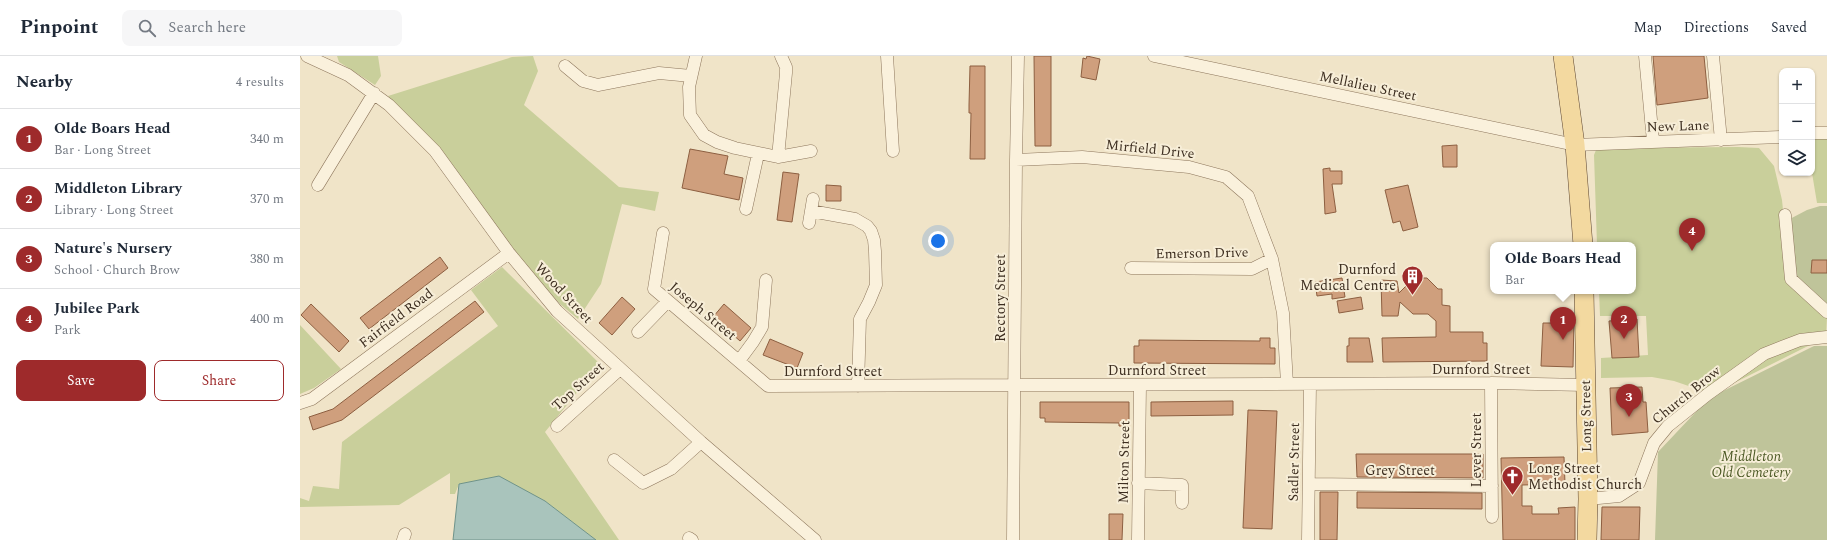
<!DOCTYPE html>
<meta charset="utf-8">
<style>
body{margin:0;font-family:Spectral,serif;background:#f6f6f7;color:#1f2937}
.controls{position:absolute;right:12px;top:12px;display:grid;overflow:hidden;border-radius:8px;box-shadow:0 1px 3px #0004}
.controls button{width:36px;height:36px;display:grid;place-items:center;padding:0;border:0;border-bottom:1px solid #e0e1e3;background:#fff;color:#1f2937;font:20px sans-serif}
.you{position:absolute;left:638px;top:185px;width:14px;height:14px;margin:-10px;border:3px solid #fff;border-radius:50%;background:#1a73e8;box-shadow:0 0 0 6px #1a73e833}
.badge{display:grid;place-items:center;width:26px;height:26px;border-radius:50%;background:#9e2a2b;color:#fff;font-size:13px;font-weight:700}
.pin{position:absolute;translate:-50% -33px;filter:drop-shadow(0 1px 2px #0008)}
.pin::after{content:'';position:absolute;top:21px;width:14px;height:12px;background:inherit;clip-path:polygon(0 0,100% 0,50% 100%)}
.popup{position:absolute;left:1190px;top:186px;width:146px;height:52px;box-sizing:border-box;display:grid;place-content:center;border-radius:8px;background:#fff;filter:drop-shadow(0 1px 3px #0005);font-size:13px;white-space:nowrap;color:#747a83}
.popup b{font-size:15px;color:#1f2937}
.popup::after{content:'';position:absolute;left:50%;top:100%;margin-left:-8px;border:8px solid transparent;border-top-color:#fff}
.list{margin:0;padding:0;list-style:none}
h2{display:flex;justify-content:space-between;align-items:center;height:52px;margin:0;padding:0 16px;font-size:17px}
h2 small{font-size:13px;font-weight:400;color:#747a83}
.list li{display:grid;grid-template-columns:26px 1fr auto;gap:12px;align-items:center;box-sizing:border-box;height:60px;padding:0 16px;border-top:1px solid #e0e1e3}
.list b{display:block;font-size:15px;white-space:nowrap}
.list p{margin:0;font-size:13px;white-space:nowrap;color:#747a83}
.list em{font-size:13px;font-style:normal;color:#747a83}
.actions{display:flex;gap:8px;padding:12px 16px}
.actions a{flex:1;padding:9px 0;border:1px solid #9e2a2b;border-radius:8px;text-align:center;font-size:14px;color:#9e2a2b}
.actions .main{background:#9e2a2b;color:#fff}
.icon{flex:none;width:22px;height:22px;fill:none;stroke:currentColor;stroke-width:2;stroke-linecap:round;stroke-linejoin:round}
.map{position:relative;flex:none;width:1527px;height:484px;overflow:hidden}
header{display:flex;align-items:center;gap:24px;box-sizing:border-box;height:56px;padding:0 20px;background:#fff;border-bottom:1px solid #e0e1e3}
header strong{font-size:19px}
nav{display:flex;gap:22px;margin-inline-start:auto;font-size:14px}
.search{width:280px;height:36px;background:#f6f6f7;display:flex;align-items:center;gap:10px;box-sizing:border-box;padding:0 14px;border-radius:8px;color:#747a83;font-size:15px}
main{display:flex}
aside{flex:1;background:#fff}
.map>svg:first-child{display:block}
.green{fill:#c9cf9b}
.cemetery{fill:#bfc49a}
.water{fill:#a9c4bc;stroke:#6f938a}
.building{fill:#cf9f7d;stroke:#8d5f41}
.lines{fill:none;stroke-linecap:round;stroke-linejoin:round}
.street-casing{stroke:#8d765c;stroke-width:13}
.primary-casing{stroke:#5b4430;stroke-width:20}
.street{stroke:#faf1dc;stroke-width:12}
.primary{stroke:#f3d9a0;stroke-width:19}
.labels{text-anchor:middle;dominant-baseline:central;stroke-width:4;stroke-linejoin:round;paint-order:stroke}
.street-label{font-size:14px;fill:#3d2e20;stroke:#f7eed8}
.poi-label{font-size:14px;fill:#3d2e20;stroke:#f7eed8;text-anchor:end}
.park-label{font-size:14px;font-style:italic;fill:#4d5a26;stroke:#f7eed8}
</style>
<header>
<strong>Pinpoint</strong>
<div class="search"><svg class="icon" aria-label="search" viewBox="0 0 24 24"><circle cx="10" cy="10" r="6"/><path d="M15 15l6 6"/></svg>Search here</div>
<nav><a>Map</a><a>Directions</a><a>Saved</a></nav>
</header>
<main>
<aside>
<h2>Nearby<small>4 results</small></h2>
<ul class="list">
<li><span class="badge">1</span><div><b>Olde Boars Head</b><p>Bar · Long Street</p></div><em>340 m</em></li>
<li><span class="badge">2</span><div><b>Middleton Library</b><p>Library · Long Street</p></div><em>370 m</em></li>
<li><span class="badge">3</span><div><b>Nature's Nursery</b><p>School · Church Brow</p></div><em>380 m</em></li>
<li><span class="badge">4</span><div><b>Jubilee Park</b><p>Park</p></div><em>400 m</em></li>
</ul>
<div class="actions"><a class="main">Save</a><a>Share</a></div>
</aside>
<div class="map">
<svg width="1527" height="484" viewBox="0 0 1527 484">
<rect width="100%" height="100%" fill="#f0e4c8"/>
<!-- green -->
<path class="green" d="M37 0H78L81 20 75 29 39 6Z
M233 0 238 15 224 49 319 131 359 136 355 155 322 148 301 228 278 263 260 248 222 206 104 57 88 40 212 1Z
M1525 81 1527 82V147H1517L1512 117V84Z
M1438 91 1459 92 1474 110 1482 144 1490 223 1527 261 1526 281 1412 338 1374 325 1352 321 1301 322V302L1348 299 1346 260H1300L1299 235H1333V189H1297L1294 99 1296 94 1301 92Z
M202 211 300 308 245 376 319 484H296L245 445 159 428 155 438H150V417L99 449 0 451V442L9 445 13 430 39 433 42 386 198 270 171 234Z
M0 269 41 313 14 332 0 338Z"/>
<!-- cemetery -->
<path class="cemetery" d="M1520 150H1527V254L1493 224 1486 165 1507 154Z
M1514 290H1527V484H1355L1358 396 1409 342Z"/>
<!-- water -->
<path class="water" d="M199 420 245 445 296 484H153L159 428Z"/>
<!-- building -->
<path class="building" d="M734 0H751V90H735Z
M787 0 800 3 796 24 781 21 783 2 786 3Z
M1353 0H1404L1408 42 1357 49Z
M670 10H685V103H670L671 57H669V49Z
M1157 89V111H1143L1142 90Z
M390 93 428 100 424 118 443 122 439 144 382 132Z
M1030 112V115H1042V128H1032L1036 156 1025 158 1023 113Z
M483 116 499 118 492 166 477 164Z
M526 129 541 130V145H526Z
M1108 129 1118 171 1103 175 1100 165 1093 167 1085 134Z
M140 201 148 212 69 273 60 262Z
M1512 204H1527V217H1511Z
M1042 222 1045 241 1032 243V238L1017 240 1015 226Z
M1114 222H1127L1138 233H1142V249L1150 250V276H1183V287H1187V305L1083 306 1082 282 1136 281V265L1128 258H1113L1100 246 1098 260H1082L1081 224 1097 225 1099 237Z
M322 241 335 253 312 279 299 267Z
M1061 241 1063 253 1039 257 1037 245Z
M175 245 184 256 42 364 13 374 9 361 33 353Z
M11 248 49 285 39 296 1 259Z
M424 248 451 272 440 285 413 261Z
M1256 262H1274L1273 311 1241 310 1243 267H1255Z
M1337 263 1339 301 1312 302 1309 265Z
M960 282H970V292H975V308L834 307V290H839V284L960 285Z
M1049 282H1069L1073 306H1047V290H1049Z
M470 283 503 297 497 312 463 299Z
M1342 331 1343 346H1346L1348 376 1312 379 1310 332Z
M933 345V359L851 360V346Z
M740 346H829V370H819V367L745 366V362H740Z
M948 354 977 355 972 473 943 472Z
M1056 398H1183V422L1057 421Z
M1264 401 1265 428 1222 429V450H1232V458H1259L1258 452 1275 451V484H1203L1201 402Z
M1020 436H1038L1037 484H1020Z
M1057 436 1182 437V453L1057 452Z
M1302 451H1340L1339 484H1301Z
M809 458H823L822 484H809Z"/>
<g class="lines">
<defs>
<path id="street" d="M7 0 48 19 89 49 135 95 209 197 257 255 401 386 515 484
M396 0 389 31 390 59 404 79 417 86 435 92 478 101 511 95
M587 0 593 95
M854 0 1275 89 1482 81
M1345 0 1353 85
M1413 0 1421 84
M265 10 283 25 298 29 359 17 391 20
M1512 77H1527
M478 101 486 17V11L481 0
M716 104 782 101 889 111 926 121 948 140 972 203 983 257 987 328
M18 129 74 37
M446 153 458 98
M511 155 555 163 567 170 571 175 574 184 575 195 576 229 569 246 560 263 558 330
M1485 159 1491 223 1527 256
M509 167 513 143
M363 177 354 233 468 330 1191 327 1285 329
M831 212 952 213 972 203
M338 276 368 245
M439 305 453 286 462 271 466 224
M1191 327 1192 461
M0 347 12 343 209 197
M257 370 320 313
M314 404 343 427 371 413 401 386
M838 427 882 429V447
M1009 428 1192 430
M1288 443 1319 440 1339 427 1354 387 1368 370 1408 338 1464 298 1500 284 1527 281
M389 482 392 484
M103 484 105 478
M713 484 716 104 718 0
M838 484 840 329
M1008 484 1010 328"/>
<path id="primary" d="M1263 0 1275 89 1283 189
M1284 235 1288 443 1287 484"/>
</defs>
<!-- street casing -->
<use href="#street" class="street-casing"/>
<!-- primary casing -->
<use href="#primary" class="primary-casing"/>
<!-- street -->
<use href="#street" class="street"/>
<!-- primary -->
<use href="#primary" class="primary"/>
</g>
<!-- icons -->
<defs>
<symbol id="building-pin" viewBox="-11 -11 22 30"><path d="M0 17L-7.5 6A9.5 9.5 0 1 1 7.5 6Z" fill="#9e2a2b" stroke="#f7eed8"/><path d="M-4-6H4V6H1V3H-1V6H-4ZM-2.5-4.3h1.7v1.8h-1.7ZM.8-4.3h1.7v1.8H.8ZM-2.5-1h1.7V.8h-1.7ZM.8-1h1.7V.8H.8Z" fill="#fff"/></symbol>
<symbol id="church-pin" viewBox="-11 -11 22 30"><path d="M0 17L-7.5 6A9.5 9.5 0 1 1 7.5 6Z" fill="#9e2a2b" stroke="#f7eed8"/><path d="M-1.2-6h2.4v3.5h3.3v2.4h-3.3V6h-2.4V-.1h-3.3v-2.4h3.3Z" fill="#fff"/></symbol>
</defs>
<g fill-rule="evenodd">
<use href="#building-pin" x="1100" y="208" width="25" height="34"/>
<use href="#church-pin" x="1200" y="408" width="25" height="34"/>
</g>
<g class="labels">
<!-- street labels -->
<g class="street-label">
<text transform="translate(1068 30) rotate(12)">Mellalieu Street</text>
<text transform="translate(1378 70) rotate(-2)">New Lane</text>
<text transform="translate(850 93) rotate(6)">Mirfield Drive</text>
<text transform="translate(902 197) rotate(-1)">Emerson Drive</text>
<text transform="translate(264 237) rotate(47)">Wood Street</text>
<text transform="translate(700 242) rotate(-90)">Rectory Street</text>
<text transform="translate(403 255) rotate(40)">Joseph Street</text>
<text transform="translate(96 262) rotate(-37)">Fairfield Road</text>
<text x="1181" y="313">Durnford Street</text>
<text x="857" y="314">Durnford Street</text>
<text x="533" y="315">Durnford Street</text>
<text transform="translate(278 330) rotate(-42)">Top Street</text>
<text transform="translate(1386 339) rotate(-39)">Church Brow</text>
<text transform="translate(1286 360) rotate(-91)">Long Street</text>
<text transform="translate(1176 394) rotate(-90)">Lever Street</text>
<text transform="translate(824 406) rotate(-89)">Milton Street</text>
<text transform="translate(994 406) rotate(-89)">Sadler Street</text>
<text x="1100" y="414">Grey Street</text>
</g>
<!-- poi labels -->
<g class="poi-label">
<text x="1096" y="213">Durnford<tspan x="1096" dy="16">Medical Centre</tspan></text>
<text x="1228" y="412" text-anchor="start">Long Street<tspan x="1228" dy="16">Methodist Church</tspan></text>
</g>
<!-- park labels -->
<g class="park-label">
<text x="1451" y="400">Middleton<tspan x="1451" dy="16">Old Cemetery</tspan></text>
</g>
</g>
</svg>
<div class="controls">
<button>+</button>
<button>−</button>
<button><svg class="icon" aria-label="layers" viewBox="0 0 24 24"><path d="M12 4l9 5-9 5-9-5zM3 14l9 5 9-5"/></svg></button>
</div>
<div class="you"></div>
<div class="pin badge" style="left:1263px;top:284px">1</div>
<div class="popup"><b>Olde Boars Head</b>Bar</div>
<div class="pin badge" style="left:1324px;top:283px">2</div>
<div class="pin badge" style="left:1329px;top:361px">3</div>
<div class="pin badge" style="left:1392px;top:195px">4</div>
</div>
</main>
